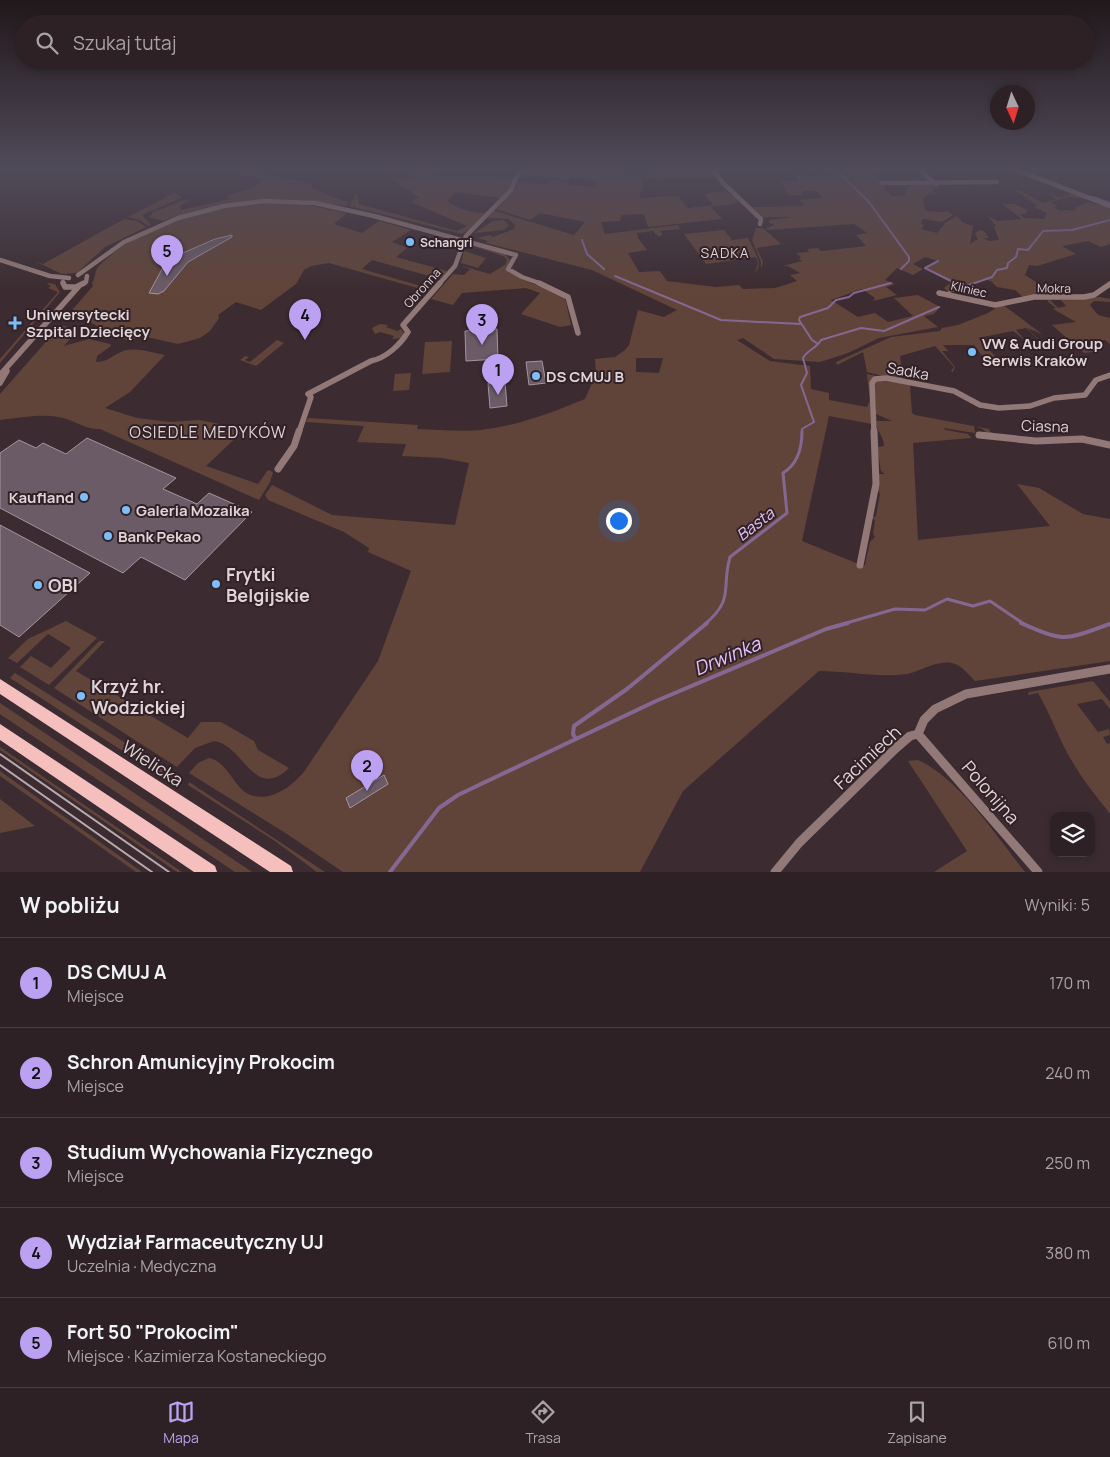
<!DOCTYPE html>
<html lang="pl">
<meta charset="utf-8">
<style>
body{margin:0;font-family:Manrope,sans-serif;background:#392e32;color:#f1f3f6}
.controls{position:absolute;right:15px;bottom:15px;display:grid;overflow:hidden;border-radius:10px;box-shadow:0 2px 8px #0003}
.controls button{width:45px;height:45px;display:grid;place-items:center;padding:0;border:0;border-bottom:1px solid #483e42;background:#2d2125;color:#f1f3f6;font:25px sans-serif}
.compass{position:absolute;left:990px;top:85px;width:45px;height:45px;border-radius:50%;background:#2d2125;box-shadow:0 2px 8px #0003;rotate:176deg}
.you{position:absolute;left:618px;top:520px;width:18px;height:18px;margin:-12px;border:4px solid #fff;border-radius:50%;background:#1a73e8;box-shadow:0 0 0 8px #1a73e833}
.badge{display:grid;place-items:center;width:32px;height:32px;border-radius:50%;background:#bca0f2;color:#111;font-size:16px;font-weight:700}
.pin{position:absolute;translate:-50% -41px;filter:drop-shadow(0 1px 2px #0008)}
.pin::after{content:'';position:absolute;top:26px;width:18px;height:15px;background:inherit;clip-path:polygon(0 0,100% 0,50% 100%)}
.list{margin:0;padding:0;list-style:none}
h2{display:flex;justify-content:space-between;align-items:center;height:65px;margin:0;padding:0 20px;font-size:21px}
h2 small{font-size:16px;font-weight:400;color:#a7a3a7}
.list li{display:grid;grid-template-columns:32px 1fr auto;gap:15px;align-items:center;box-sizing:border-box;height:90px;padding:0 20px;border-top:1px solid #483e42}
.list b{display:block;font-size:19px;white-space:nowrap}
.list p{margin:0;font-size:16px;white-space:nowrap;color:#a7a3a7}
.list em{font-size:16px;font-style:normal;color:#a7a3a7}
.icon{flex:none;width:28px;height:28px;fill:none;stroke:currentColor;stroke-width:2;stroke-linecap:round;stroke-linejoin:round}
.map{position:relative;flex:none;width:1110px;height:872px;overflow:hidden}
.search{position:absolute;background:#2d2125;box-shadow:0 2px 8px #0003;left:15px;right:15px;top:15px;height:55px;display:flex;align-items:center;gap:12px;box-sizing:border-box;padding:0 18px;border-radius:28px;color:#a7a3a7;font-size:19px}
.sheet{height:515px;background:#2d2125}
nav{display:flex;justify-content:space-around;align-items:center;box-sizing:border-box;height:70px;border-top:1px solid #483e42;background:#2d2125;font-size:14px;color:#a7a3a7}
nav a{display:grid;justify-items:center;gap:2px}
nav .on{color:#bca0f2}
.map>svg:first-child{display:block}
.green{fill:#614439;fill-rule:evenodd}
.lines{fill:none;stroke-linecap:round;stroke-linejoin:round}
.stream-far2{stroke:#846892;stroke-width:2}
.stream-far1{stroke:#846892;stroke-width:3}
.stream{stroke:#846892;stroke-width:4}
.building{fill:#6b5b66;stroke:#a594a0}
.street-far3{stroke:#927977;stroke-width:4.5}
.street-far2{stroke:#927977;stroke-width:5.5}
.street-far1{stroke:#927977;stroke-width:7}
.street{stroke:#927977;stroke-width:9}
.primary{fill:#f4bfbd;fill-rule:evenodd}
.tram{stroke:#b8abaf;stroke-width:2}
.poi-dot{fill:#7cbef9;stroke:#322227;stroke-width:2}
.labels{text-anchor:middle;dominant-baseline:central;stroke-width:4;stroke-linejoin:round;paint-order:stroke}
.far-poi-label{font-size:12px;font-weight:bold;fill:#dfd4d7;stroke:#322227;text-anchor:start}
.far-street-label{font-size:12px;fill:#dfd4d7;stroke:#322227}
.far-neighbourhood-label{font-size:14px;letter-spacing:1px;fill:#dfd4d7;stroke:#322227}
.poi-label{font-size:15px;font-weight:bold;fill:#dfd4d7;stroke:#322227;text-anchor:start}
.street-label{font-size:15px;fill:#dfd4d7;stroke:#322227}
.neighbourhood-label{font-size:16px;letter-spacing:1px;fill:#dfd4d7;stroke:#322227}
.water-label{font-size:16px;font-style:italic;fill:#e5c2f7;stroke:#322227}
.near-poi-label{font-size:18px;font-weight:bold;fill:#dfd4d7;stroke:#322227;text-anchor:start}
.near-street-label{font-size:18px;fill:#dfd4d7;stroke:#322227}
.near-water-label{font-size:19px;font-style:italic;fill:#e5c2f7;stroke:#322227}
</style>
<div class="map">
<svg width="1110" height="872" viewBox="0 0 1110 872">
<rect width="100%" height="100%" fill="#3c2c31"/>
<!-- green -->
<path class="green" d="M220 169H254L259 173 311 184 313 189C323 192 342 203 350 201L346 206 335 204 343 207C282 193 226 200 167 220L214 204 163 221 149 217 153 212 187 199 190 200 180 206 181 210 229 199 226 196 251 188 264 180Z
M376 169H435L441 171C433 178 411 177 404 170L388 171 387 175 391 178 456 176 515 178 507 193 495 204 501 198 455 192 447 201C457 209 473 213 485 213L475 227 462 234 349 206 357 192 359 204 457 231 467 226 411 202 419 197Z
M522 169H623L622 173 645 175 650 169H710L715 178H666L662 180 661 178H644L639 198 678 196 688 208 713 205 704 194 726 191 738 201 735 202 736 203H741L711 207 722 219 648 227 644 214 621 215 620 221 601 222 605 234 678 225 680 229 660 231 663 234 659 237 653 231 637 233 638 238 647 250 628 253 639 272 660 271 667 281 716 287 739 285 743 289 775 288 797 281 790 275 800 273 788 266H783L802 261 799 259 801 257 796 253 809 252 807 249 818 248 821 251 866 246 856 235 867 233 854 224 768 230 766 228 775 225 769 223V220L794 217H763L752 207 804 206 800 200 823 198 817 191H803L802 195H788L780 180 798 181 795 172 804 173 806 178 814 176 817 179 818 177 832 176 824 171V174H819V171L823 170 820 169H893L872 174 881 180 892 181 881 184 892 196H904L910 185H936L938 186 932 191 936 195 929 193 923 199 925 211 945 212V211H965H947L953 215 942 222 923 219 921 223 924 226 921 229 937 233 946 222 957 216 962 222 973 226 970 244 978 239 975 234 979 230 984 231 989 238H983L989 241 999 240 994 227 996 226 988 216 997 221 1022 219 1002 204H1015L1028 210 1025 214H1020L1024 218 1044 219 1047 213 1034 207 1037 205 1014 190 1021 191 1043 203 1057 199 1048 194 1061 197 1073 193 1088 199 1069 197 1050 202 1058 206 1054 208 1061 211C1067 208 1071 213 1077 209L1074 208 1088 202 1095 204 1093 206 1098 203 1110 207V244L1101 247 1088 241 1062 246 1076 254 1037 266 1029 265 1025 275 1041 285 1072 297H1023L1015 290 997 287 991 281 983 279 950 293 944 288 952 282 925 269 938 261 925 257 913 264 923 269 913 275 897 268 885 280 895 284 886 287 897 295 873 301 875 298 862 289 831 300 858 317 875 313 888 322 913 316 894 298 918 295 940 307 934 314 924 316 938 327 879 338 848 353 820 362 774 359 743 338 737 340 770 361 810 366 811 389 829 393V400L867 407 870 400 867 374 876 376 870 383 872 424 829 416 802 541 856 563 860 567 865 565 870 542 875 537 873 533 875 520 872 518 876 516 880 494 878 490 879 474H885L881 471 877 447 884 446C884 436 876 431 876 421H892L876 414 874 382 882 379 910 385 912 413 915 415 989 429 990 432 1001 435H988L983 429 974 426 975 433 944 428 945 430 968 434 971 438 913 443 918 540 1050 526 1017 484 1039 488 1083 514 1110 519V661L975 681C970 676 962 666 955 664 939 658 922 671 907 674 878 678 848 671 819 671L683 791 640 872H343L287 834 189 773 198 763 209 758C235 764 233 803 269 796 284 792 294 783 304 772L378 661 411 571 368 552 369 548 344 532 268 500 265 495 272 485 332 515 455 525 469 463 442 458 402 456 406 444 357 442 364 426 306 422 308 418 418 425 417 429C442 430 469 433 494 428 525 423 556 411 585 399L596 374 595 359 615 357 625 350 629 345 638 310 664 317 677 310 592 270 486 243 488 241 477 238 490 235 493 237 514 229 515 225 509 219 487 218 492 210 574 235 585 222 540 213 530 220 496 209 516 188 518 182 547 185 550 180 569 182 568 185 595 187 598 180 570 177 569 180 521 174ZM636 358H663L659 373 636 372Z
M174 193 183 197 142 215 151 225 148 226 140 220 128 217Z
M263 203 303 204 347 213 334 224 362 233 379 221 411 230 392 242 407 248 396 257 447 271 440 279 372 260 362 269 431 289 428 291 329 263 311 266 304 270 296 284 261 310 236 302 218 315 219 318 210 331 200 338 178 344 147 337 128 340 103 334 99 327 75 313 73 309 93 286 92 283C96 277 94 273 98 267 140 223 205 210 263 203Z
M124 219 137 221 146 227 105 247 77 273 62 274 34 261 43 264Z
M503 220 509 225 504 230 474 233 493 221Z
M756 228H763L781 244 757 248 763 262 761 269V262L752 240Z
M724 230 732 240 748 238C752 248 765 264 755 272L758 264 756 257 706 264 684 234Z
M467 244 505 254 510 260 506 269C522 283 547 286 565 298L571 325 560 327 521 314 540 293 526 288 462 293 453 305 431 299 453 274 464 275 470 269 459 265 490 274 506 264 507 259 503 256Z
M464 251 486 258 478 268 461 263Z
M49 283 55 284 60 292 0 363V359L58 292 48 288 51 286 47 284Z
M1100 297 1110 299V302L1094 301 1090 305 1098 315 1110 318V344L1105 340 1092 341 1101 351 1084 353 1052 325 1076 322 1053 309 1056 308 1047 301 1050 300 1058 308 1066 306 1061 300Z
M1002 304 1042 334 1027 328 1060 360 1026 328 1016 330 1026 341 1013 331 978 338 996 357H983L974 345H943L949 352 954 354 947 351H942L955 367 953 372 951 371 954 367 935 346 900 356 903 381 867 372 863 352 837 365 836 362 891 337 940 331 942 328 958 325 988 313Z
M380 324 388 325 386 327 397 331 401 329 404 334 400 338 392 339 394 336 380 332 375 334 372 328Z
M60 326H66L75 333 64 346 89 339 110 344 111 346 97 356 96 362C107 362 112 356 121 352 134 346 152 353 165 355L130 392 105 408 137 418 170 422 199 420 245 429 206 466 258 484 268 470 273 472 270 482 259 500 100 429C86 430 76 421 63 418 43 413 20 418 0 420V394Z
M277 340 284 343 256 366 240 360 245 356 249 357 245 360 250 362Z
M452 341 450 372 422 374 425 342Z
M411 373 409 390 393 391 395 374Z
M66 621 97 638 49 685 20 667 31 656 51 668 71 648 48 634 17 663 8 658 28 639Z
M99 641H105L76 671 188 738 201 722H221L254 741 258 750 289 768C254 802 244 745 214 741L195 748 177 767 54 688Z
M15 673 176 775 175 782 172 783 10 678Z
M1093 681 1110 702V709L1102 699 1077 704 1098 732 1109 729 1110 735 1103 737 1107 744 1110 743V814C1098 798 1085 783 1075 766 1060 743 1052 717 1038 693L1028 695 1029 692Z
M0 703 252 872H235L0 714Z
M0 747 182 872H177L0 750Z
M918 760C960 779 996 836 1025 872H934L967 851 908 761Z
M0 771 142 872H136L0 776Z
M189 782 325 872H317L275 841 188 785Z
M0 799 35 826 0 833Z"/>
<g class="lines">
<!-- stream-far2 -->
<path class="stream-far2" d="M835 169 869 202 909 257V261L901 269
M1093 197 1110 203
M582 240 587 254 604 269
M925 268 953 282
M925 268 938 261
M615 276 721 320 801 324
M949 292 992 277 997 270 1007 268 1008 263 1016 257 1018 249 1028 250 1043 231 1072 230 1110 220
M818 344 812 340 799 320 800 317 828 308 836 300 849 297 854 293 891 283
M802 432V429L814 422 801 385 807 373 803 358C807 350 816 349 821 340L861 328 884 331 939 307"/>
<!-- stream-far1 -->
<path class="stream-far1" d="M705 624C735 599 721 588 730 557L787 513 783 473C798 464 802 447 802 431
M843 624 895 609 925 610 947 599 973 606 990 601 1024 624"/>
<!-- stream -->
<path class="stream" d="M1021 623C1066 643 1064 640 1110 624
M576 739 573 734 574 726 627 689 707 623
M390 872 439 808 458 795 656 701 826 629 848 623"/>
</g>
<!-- building -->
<path class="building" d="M232 235V237L188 262 164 291 158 294 149 293 167 260 215 239Z
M497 329 498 359 466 361 465 331Z
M542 361 546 383 529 385 526 362Z
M505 382 507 406 490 408 488 383Z
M87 438 176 478 163 489 197 504 209 493 252 512 185 580 141 557 123 573 0 508V453L19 440 36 448 43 443 66 454Z
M0 525 90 573 19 637 0 625Z
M384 775 388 784 350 808 346 798Z"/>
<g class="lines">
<!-- street-far3 -->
<path class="street-far3" d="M712 169 723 183 761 219 760 224
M919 169 936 184
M1014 169 1110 206
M882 183 997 182
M0 260 50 276 69 278
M78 275 124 242 178 218 224 206 263 201 315 203 374 216 516 255 508 269 522 277 542 284
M63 282 64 284
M82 284 86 282 87 276
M439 284 455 266 466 236 511 190 520 169"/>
<!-- street-far2 -->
<path class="street-far2" d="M63 283 65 287H76L84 283
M539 283 568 297 578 333
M939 293 995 305 1034 297H1084L1094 295 1110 284
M0 375 80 285
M0 383 7 371
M299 432 311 397 308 394 371 361C386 358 400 345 408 332L403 325 440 283
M874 432 872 383 875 379 886 378 954 391 980 405 999 408 1030 406 1054 398 1085 395 1096 380 1110 375"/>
<!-- street-far1 -->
<path class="street-far1" d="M979 435 1036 441 1082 439 1110 445
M278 469 294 446 299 431
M860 565 876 484 874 431"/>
<!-- street -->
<path class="street" d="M918 734 1038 872
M775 872 799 843 895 749 910 736 918 734 924 720 935 709 966 694 1110 669"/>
<!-- primary -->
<path class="primary" d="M0 679 291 866 293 872H270L0 694Z
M0 724 215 866 217 872H194L0 740Z"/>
<!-- tram -->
<path class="tram" d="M0 754 169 872
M0 765 152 872"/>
</g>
<!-- sky -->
<linearGradient id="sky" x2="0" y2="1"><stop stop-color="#21181b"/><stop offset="0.58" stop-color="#504b5a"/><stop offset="1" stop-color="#504b5a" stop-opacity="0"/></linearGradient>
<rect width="1110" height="291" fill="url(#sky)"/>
<!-- markers -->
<g class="poi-dot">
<circle cx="410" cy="242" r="5"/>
<path d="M12.5 315.5h5v5h5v5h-5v5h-5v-5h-5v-5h5z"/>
<circle cx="972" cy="352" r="5"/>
<circle cx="536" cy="376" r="5"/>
<circle cx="84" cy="497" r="5"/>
<circle cx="126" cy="510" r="5"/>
<circle cx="108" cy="536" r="5"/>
<circle cx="216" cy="584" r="5"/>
<circle cx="38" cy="585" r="5"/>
<circle cx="81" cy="696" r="5"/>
</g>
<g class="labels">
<!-- far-poi labels -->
<g class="far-poi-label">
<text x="420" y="242">Schangri</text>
</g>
<!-- far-street labels -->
<g class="far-street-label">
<text transform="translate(422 288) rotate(-48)">Obronna</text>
<text transform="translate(1054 288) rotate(1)">Mokra</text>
<text transform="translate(969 289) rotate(13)">Kliniec</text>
</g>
<!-- far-neighbourhood labels -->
<g class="far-neighbourhood-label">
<text x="725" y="252">SADKA</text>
</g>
<!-- poi labels -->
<g class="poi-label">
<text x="26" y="314">Uniwersytecki<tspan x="26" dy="17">Szpital Dziecięcy</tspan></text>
<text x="982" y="343">VW &amp; Audi Group<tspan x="982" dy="17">Serwis Kraków</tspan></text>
<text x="546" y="376">DS CMUJ B</text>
<text x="74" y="497" text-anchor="end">Kaufland</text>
<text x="136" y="510">Galeria Mozaika</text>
<text x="118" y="536">Bank Pekao</text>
</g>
<!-- street labels -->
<g class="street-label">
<text transform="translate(908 371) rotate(10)">Sadka</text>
<text transform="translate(1045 426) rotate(2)">Ciasna</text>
</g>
<!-- neighbourhood labels -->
<g class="neighbourhood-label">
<text x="208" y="432">OSIEDLE MEDYKÓW</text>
</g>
<!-- water labels -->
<g class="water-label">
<text transform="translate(755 524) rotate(-38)">Basta</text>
</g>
<!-- near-poi labels -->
<g class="near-poi-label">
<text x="226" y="574">Frytki<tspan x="226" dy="21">Belgijskie</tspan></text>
<text x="48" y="585">OBI</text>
<text x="91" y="686">Krzyż hr.<tspan x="91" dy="21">Wodzickiej</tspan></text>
</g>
<!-- near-street labels -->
<g class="near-street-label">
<text transform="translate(867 757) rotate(-43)">Facimiech</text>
<text transform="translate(153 763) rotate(33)">Wielicka</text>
<text transform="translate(991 792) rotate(49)">Polonijna</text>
</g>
<!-- near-water labels -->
<g class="near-water-label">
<text transform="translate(727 656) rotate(-23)">Drwinka</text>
</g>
</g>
</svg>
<div class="controls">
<button><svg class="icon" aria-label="layers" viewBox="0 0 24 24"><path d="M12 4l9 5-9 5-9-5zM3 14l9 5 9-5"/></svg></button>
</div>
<svg class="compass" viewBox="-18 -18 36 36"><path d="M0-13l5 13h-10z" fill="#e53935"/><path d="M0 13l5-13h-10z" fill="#a7a3a7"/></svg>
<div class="you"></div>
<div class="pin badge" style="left:498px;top:395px">1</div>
<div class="pin badge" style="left:367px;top:791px">2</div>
<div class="pin badge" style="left:482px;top:345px">3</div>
<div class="pin badge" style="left:305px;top:340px">4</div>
<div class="pin badge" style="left:167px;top:276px">5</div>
<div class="search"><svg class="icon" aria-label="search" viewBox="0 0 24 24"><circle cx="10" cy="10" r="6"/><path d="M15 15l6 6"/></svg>Szukaj tutaj</div>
</div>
<section class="sheet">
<h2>W pobliżu<small>Wyniki: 5</small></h2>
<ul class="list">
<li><span class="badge">1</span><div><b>DS CMUJ A</b><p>Miejsce</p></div><em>170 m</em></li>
<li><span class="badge">2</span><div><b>Schron Amunicyjny Prokocim</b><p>Miejsce</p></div><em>240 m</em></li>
<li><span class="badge">3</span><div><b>Studium Wychowania Fizycznego</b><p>Miejsce</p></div><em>250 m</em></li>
<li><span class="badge">4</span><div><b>Wydział Farmaceutyczny UJ</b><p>Uczelnia · Medyczna</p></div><em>380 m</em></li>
<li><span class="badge">5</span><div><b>Fort 50 &quot;Prokocim&quot;</b><p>Miejsce · Kazimierza Kostaneckiego</p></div><em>610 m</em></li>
</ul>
</section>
<nav>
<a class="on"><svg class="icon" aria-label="map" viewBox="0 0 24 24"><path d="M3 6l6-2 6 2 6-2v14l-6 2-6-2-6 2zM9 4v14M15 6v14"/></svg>Mapa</a>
<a><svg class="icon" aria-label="directions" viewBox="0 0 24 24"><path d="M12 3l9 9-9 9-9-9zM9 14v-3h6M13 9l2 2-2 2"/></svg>Trasa</a>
<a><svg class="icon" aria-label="saved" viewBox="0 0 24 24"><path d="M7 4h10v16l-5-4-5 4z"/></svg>Zapisane</a>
</nav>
